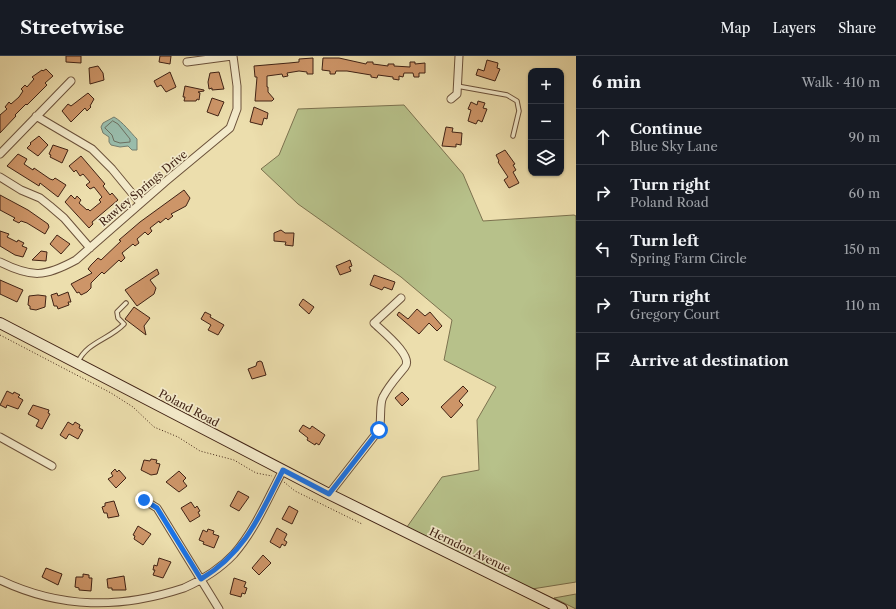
<!DOCTYPE html>
<meta charset="utf-8">
<style>
body{margin:0;font-family:"Libre Caslon Text",serif;background:#242831;color:#f1f3f6}
.controls{position:absolute;right:12px;top:12px;display:grid;overflow:hidden;border-radius:8px;box-shadow:0 1px 3px #0004}
.controls button{width:36px;height:36px;display:grid;place-items:center;padding:0;border:0;border-bottom:1px solid #363941;background:#171b24;color:#f1f3f6;font:20px sans-serif}
.stop{position:absolute;width:12px;height:12px;margin:-9px;border:3px solid #1a73e8;border-radius:50%;background:#fff}
.stop.end{background:#1a73e8;border-color:#fff;box-shadow:0 1px 4px #0008}
.list{margin:0;padding:0;list-style:none}
h2{display:flex;justify-content:space-between;align-items:center;height:52px;margin:0;padding:0 16px;font-size:17px}
h2 small{font-size:13px;font-weight:400;color:#9ea1a6}
.list li{display:grid;grid-template-columns:26px 1fr auto;gap:12px;align-items:center;box-sizing:border-box;height:56px;padding:0 16px;border-top:1px solid #363941}
.list b{display:block;font-size:15px;white-space:nowrap}
.list p{margin:0;font-size:13px;white-space:nowrap;color:#9ea1a6}
.list em{font-size:13px;font-style:normal;color:#9ea1a6}
.icon{flex:none;width:22px;height:22px;fill:none;stroke:currentColor;stroke-width:2;stroke-linecap:round;stroke-linejoin:round}
.map{position:relative;flex:none;width:576px;height:553px;overflow:hidden}
header{display:flex;align-items:center;gap:24px;box-sizing:border-box;height:56px;padding:0 20px;background:#171b24;border-bottom:1px solid #363941}
header strong{font-size:19px}
nav{display:flex;gap:22px;margin-inline-start:auto;font-size:14px}
main{display:flex}
aside{flex:1;background:#171b24}
.map>svg:first-child{display:block}
.green{fill:#b7c18a;stroke:#7c724f}
.water{fill:#99bcab;stroke:#757e6f}
.lines{fill:none;stroke-linecap:round;stroke-linejoin:round}
.shore{stroke:#6c6f60;stroke-width:1}
.building{fill:#cd9568;stroke:#402214}
.lane-casing{stroke:#6b513a;stroke-width:5.5}
.street-casing{stroke:#6b513a;stroke-width:9}
.secondary-casing{stroke:#402214;stroke-width:12}
.path{stroke:#402214;stroke-width:1;stroke-dasharray:1 2;stroke-linecap:butt}
.lane{stroke:#f3eaca;stroke-width:3.5}
.street{stroke:#f3eaca;stroke-width:7}
.secondary{stroke:#f3eaca;stroke-width:10}
.route{stroke:#1a73e8;stroke-width:5}
.labels{text-anchor:middle;dominant-baseline:central;stroke-width:3.5;stroke-linejoin:round;paint-order:stroke}
.street-label{font-size:11px;fill:#402214;stroke:#f3eaca}
</style>
<header>
<strong>Streetwise</strong>
<nav><a>Map</a><a>Layers</a><a>Share</a></nav>
</header>
<main>
<div class="map">
<svg width="576" height="553" viewBox="0 0 576 553">
<rect width="100%" height="100%" fill="#ecdead"/>
<filter id="stains"><feTurbulence type="fractalNoise" baseFrequency=".005" numOctaves="4"/><feColorMatrix values="0 0 0 0 .2 0 0 0 0 .09 0 0 0 0 .02 0 0 0 .5 -.17"/></filter>
<radialGradient id="worn" r=".72"><stop offset=".6" stop-color="#630" stop-opacity="0"/><stop offset="1" stop-color="#630" stop-opacity=".3"/></radialGradient>
<!-- green -->
<path class="green" d="M404 49 463 118 483 165 574 159 576 160V526L532 533 407 471 442 421 479 414 477 364 496 331 444 304 452 264 401 221 298 148 261 113 279 99 298 53Z
M576 538V553L554 542Z"/>
<!-- water -->
<path class="water" d="M114 61C123 66 130 76 137 83V94H132L128 90 120 91 111 89 109 86V81L103 77 101 71 103 67Z"/>
<g class="lines">
<!-- shore -->
<path class="shore" d="M113 65 118 68 130 83V86L120 87 114 85 112 79 105 72Z"/>
</g>
<!-- building -->
<path class="building" d="M66 0H81V7L66 6Z
M160 0H171L170 8 159 6Z
M313 2V18H307V16L299 15 287 17 288 20 283 21 282 18 267 20V31H268V36L274 43 272 45H255L257 21H255L254 10 289 7 299 6V3Z
M323 2H339L366 8 367 6H373V8L388 10V8H394V10L410 11V6H415V8L425 7V17H419V21H414L413 17H404L403 21 399 20V24L393 23V21L378 19 377 22 371 21V19L347 15H336L335 18H330V15L322 14Z
M487 4 498 7 497 12 500 13 495 25 476 19 478 13 484 15Z
M98 10 103 17 104 24 90 28 89 12Z
M46 13 53 20 45 27 47 29 27 49 26 48 15 59 16 60 0 77V59L7 53 5 51 9 46 11 48 19 41 23 35 21 33 25 29 27 31 34 23 32 21 42 14 43 15Z
M170 16 176 31 166 36 161 29 157 31 154 25Z
M219 16 224 33 212 34V32L209 33 208 26 210 17Z
M185 30 204 34V35L198 36 200 37 199 44 197 43 196 45H184L185 41H183Z
M88 37 94 43 90 50 91 51 87 55 85 52 71 66 62 55 68 48 71 50Z
M212 42 224 46 218 60 207 56Z
M478 45 485 47 483 52 487 53 482 66 478 64 476 68 468 65 471 54 468 53 471 46 477 49Z
M254 51 268 57 267 63 264 62 262 69 250 66Z
M446 71 453 72 452 76 462 77 461 89 456 88V91L442 90Z
M39 80 48 89 38 100 27 92 31 88 30 87Z
M53 89 68 94 62 107 50 101 51 99 49 98Z
M505 94 515 108 513 109 516 114 513 116 519 127 509 132 504 124 508 121 498 106 499 105 496 99Z
M18 98 27 103 24 108 33 114 34 112 50 123 53 124 55 122 66 129 58 141 40 127 39 130 7 110Z
M81 100 105 128 103 130 110 139 112 137 118 144 92 166 93 168 89 172 65 146 71 139 75 143 77 140 81 144 79 147 87 154 88 153 90 155 101 146 99 144 102 141 94 131 90 133 86 129 90 126 83 118 80 120 76 114 74 116 69 110Z
M184 134 190 142 186 150 171 158 173 160 168 164 166 162 160 167 159 165 150 172 152 175 148 179 145 176 137 183 139 187 135 190 133 188 122 197 125 202 121 206 119 204 104 218 102 216 91 227V232L87 236 81 239 79 236 77 237 71 228 92 217 88 213 91 209 98 202 101 204 121 185 119 184 140 166Z
M0 139 28 154 48 168 49 171 45 178 27 167 21 165 19 167 13 164 15 162 0 154Z
M281 174 285 177H294L293 190 285 189 286 186 274 185V177Z
M0 175 9 178 7 181 17 186 18 184 24 187 22 190 27 192 23 201 15 199 0 190Z
M57 179 70 188 61 198 50 188Z
M41 195 47 196 46 205 32 204Z
M350 204 352 210 349 211 351 215 340 219 336 210Z
M157 213 159 218 150 224 156 232 154 238 137 250 125 234Z
M374 219 395 226 392 234 384 231 382 234 370 229Z
M0 224 23 234 17 246 0 238Z
M68 236 71 246H68L69 249 58 253 57 250H54L51 239 57 237 58 240Z
M38 239 46 240 45 251 36 254 30 253V250L28 249 29 240Z
M303 243 314 251 309 258 299 249Z
M134 251 150 262 144 270 146 279 125 263Z
M417 253 425 260 430 256 442 270 437 275 429 267 419 278 397 259 399 256 408 263Z
M205 256 211 259 210 261 224 269 218 279 208 274 211 269 201 263Z
M260 305 262 306 266 319 252 323 248 313 256 310 257 306Z
M463 330 468 335 459 345 463 349 451 362 441 351Z
M7 335 13 338 14 336 20 339 18 341 23 344 18 353 7 349 6 352 0 349Z
M402 336 409 343 402 350 395 342Z
M33 349 49 354 48 357 50 358 42 373 36 370 39 364 28 358Z
M68 366 73 369 75 366 80 369 79 372 83 374 78 383 69 378 66 383 60 379Z
M303 369 310 373 312 370 325 379 319 389 316 387 315 389 307 384 308 382 299 375Z
M151 403 157 404 156 407 160 408 157 418 151 419 141 414 144 404 150 405Z
M115 413 117 416 119 414 126 422 116 432 108 423 113 420 111 417Z
M179 415 186 422 183 425 187 430 179 436 166 426Z
M238 435 249 441 239 455 230 450Z
M114 445 119 460 108 462 107 457H104L102 451 105 450V447Z
M191 446 195 452 197 450 200 455 198 456 200 460 190 466 181 452Z
M289 450 298 455 292 468 282 463Z
M138 470 151 478 143 489 134 483 135 480 133 479Z
M277 472 287 478 284 484 287 486 285 490 282 488 280 492 270 486Z
M208 473 214 475 213 478 219 480 214 492 203 488 204 486 199 484 203 474 207 476Z
M263 499 271 507 259 519 252 512Z
M159 502 171 506 163 522 153 519 155 514H153L154 509 157 510Z
M46 512 62 518 58 529 42 521Z
M83 518 89 519V522H92L91 535 79 534V532L75 531 76 521H83Z
M124 520 126 534H112V532H108L107 523Z
M234 522 246 526 244 531 247 532 245 538 242 537 241 541 230 538Z"/>
<g class="lines">
<defs>
<path id="lane" d="M457 30 507 39 517 45 519 55 513 80
M78 306C87 286 110 283 124 268L118 262 117 256 126 247"/>
<path id="street" d="M187 6 232 0
M451 43 457 38 459 0
M36 60 92 93 112 113 140 147
M0 98 71 25
M0 121 21 134 40 142 50 150 64 162 90 192
M0 206C32 222 45 221 76 204L165 126 230 72 237 53V30L233 0
M0 381 52 410
M329 438 379 374C382 364 379 348 383 341 389 329 397 321 405 311 414 300 382 275 374 267L401 242
M144 444 157 452 219 553
M0 524C61 553 120 553 184 532 202 524 220 513 234 498 255 474 268 442 283 414"/>
<path id="secondary" d="M0 267 329 438 562 553"/>
</defs>
<!-- lane casing -->
<use href="#lane" class="lane-casing"/>
<!-- street casing -->
<use href="#street" class="street-casing"/>
<!-- secondary casing -->
<use href="#secondary" class="secondary-casing"/>
<!-- path -->
<path class="path" d="M0 279 111 337 133 351 154 371 178 381 200 395 234 404 256 417 272 420
M284 426 295 435 362 468"/>
<!-- lane -->
<use href="#lane" class="lane"/>
<!-- street -->
<use href="#street" class="street"/>
<!-- secondary -->
<use href="#secondary" class="secondary"/>
</g>
<g class="lines">
<!-- route -->
<path class="route" d="M144 444 157 452 201 523C246 496 260 459 283 414L329 438 379 374"/>
</g>
<g class="labels">
<!-- street labels -->
<g class="street-label">
<text transform="translate(143 132) rotate(-40)">Rawley Springs Drive</text>
<text transform="translate(189 352) rotate(28)">Poland Road</text>
<text transform="translate(470 494) rotate(26)">Herndon Avenue</text>
</g>
</g>
<rect width="100%" height="100%" filter="url(#stains)"/>
<rect width="100%" height="100%" fill="url(#worn)"/>
</svg>
<div class="controls">
<button>+</button>
<button>−</button>
<button><svg class="icon" aria-label="layers" viewBox="0 0 24 24"><path d="M12 4l9 5-9 5-9-5zM3 14l9 5 9-5"/></svg></button>
</div>
<div class="stop" style="left:379px;top:374px"></div>
<div class="stop end" style="left:144px;top:444px"></div>
</div>
<aside>
<h2>6 min<small>Walk · 410 m</small></h2>
<ul class="list">
<li><svg class="icon" aria-label="ahead" viewBox="0 0 24 24"><path d="M12 20V5M6 11l6-6 6 6"/></svg><div><b>Continue</b><p>Blue Sky Lane</p></div><em>90 m</em></li>
<li><svg class="icon" aria-label="right" viewBox="0 0 24 24"><path d="M7 20v-9h11M14 6l5 5-5 5"/></svg><div><b>Turn right</b><p>Poland Road</p></div><em>60 m</em></li>
<li><svg class="icon" aria-label="left" viewBox="0 0 24 24"><path d="M17 20v-9H6M10 6l-5 5 5 5"/></svg><div><b>Turn left</b><p>Spring Farm Circle</p></div><em>150 m</em></li>
<li><svg class="icon" aria-label="right" viewBox="0 0 24 24"><path d="M7 20v-9h11M14 6l5 5-5 5"/></svg><div><b>Turn right</b><p>Gregory Court</p></div><em>110 m</em></li>
<li><svg class="icon" aria-label="arrive" viewBox="0 0 24 24"><path d="M6 21V4h12l-3 4 3 4H6"/></svg><div><b>Arrive at destination</b></div></li>
</ul>
</aside>
</main>
